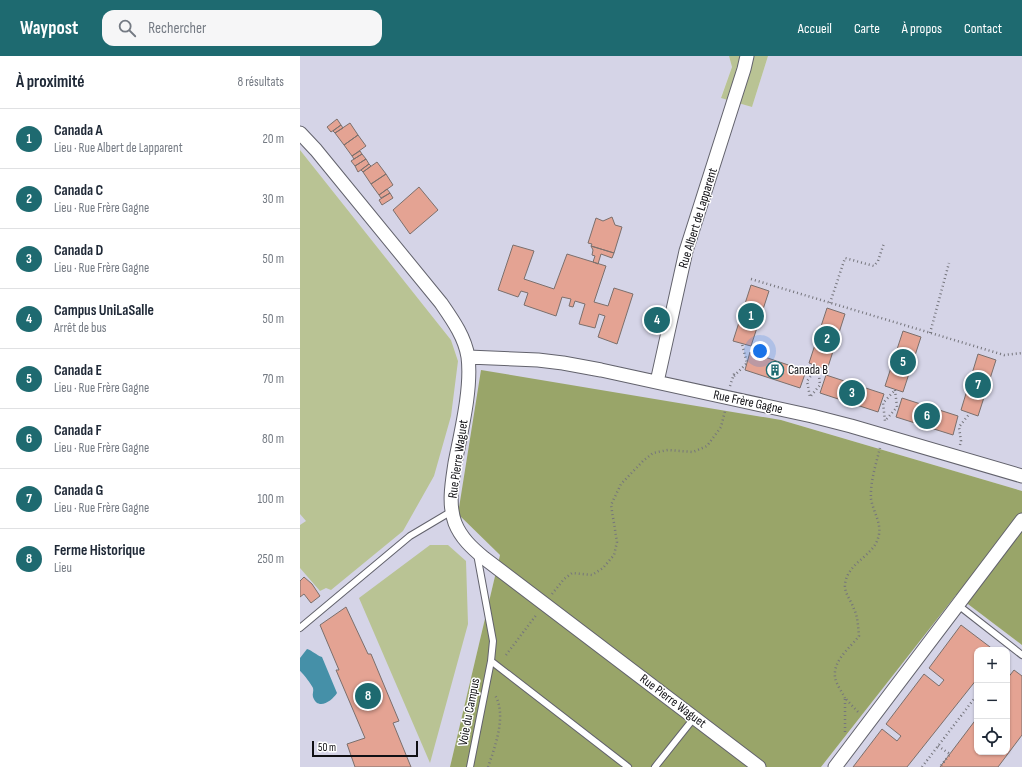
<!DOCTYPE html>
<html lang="fr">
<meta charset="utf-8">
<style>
body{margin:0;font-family:"Sofia Sans Condensed",sans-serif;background:#f6f6f7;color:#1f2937}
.controls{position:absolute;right:12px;bottom:12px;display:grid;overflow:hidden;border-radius:8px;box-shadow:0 1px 3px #0004}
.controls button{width:36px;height:36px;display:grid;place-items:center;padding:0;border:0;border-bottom:1px solid #e0e1e3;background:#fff;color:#1f2937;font:20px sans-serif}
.scale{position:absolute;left:12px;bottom:10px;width:106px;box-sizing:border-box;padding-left:4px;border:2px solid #101014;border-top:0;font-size:11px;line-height:14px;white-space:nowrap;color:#101014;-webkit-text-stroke:3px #fff;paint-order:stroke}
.you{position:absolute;left:460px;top:295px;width:14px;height:14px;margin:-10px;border:3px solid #fff;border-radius:50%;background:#1a73e8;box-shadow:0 0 0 6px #1a73e833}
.badge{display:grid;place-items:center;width:26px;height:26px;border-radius:50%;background:#1e6a70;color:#fff;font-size:13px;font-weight:700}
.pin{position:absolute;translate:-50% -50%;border:2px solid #fff;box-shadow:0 1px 4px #0006}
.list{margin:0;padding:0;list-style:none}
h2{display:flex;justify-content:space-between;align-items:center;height:52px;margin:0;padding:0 16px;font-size:17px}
h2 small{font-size:13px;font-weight:400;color:#747a83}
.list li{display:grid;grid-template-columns:26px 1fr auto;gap:12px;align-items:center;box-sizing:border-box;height:60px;padding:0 16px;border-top:1px solid #e0e1e3}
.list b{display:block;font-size:15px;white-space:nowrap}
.list p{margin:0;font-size:13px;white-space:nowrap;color:#747a83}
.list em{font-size:13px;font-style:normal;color:#747a83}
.icon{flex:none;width:22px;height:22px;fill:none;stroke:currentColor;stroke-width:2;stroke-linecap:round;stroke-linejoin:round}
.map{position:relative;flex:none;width:722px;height:711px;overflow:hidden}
header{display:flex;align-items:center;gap:24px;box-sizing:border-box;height:56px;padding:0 20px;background:#1e6a70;color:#fff}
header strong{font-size:19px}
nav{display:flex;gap:22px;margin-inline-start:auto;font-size:14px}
.search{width:280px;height:36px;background:#f6f6f7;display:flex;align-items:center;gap:10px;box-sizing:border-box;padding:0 14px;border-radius:12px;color:#747a83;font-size:15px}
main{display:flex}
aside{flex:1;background:#fff}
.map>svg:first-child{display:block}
.built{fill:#d5d4e7;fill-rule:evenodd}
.green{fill:#b9c394}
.forest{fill:#99a569}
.water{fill:#4590a8}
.building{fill:#e4a393;stroke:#7b6f6c}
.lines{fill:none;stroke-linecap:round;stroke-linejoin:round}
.lane-casing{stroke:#62626c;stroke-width:8}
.street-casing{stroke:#62626c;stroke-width:15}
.path{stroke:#75757c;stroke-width:2.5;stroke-dasharray:1 3;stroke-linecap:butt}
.lane{stroke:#fff;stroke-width:6}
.street{stroke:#fff;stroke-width:13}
.labels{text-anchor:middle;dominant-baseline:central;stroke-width:3;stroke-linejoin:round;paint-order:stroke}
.street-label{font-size:13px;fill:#101014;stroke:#fff}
.poi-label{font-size:13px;fill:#101014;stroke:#fff;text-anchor:start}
</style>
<header>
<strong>Waypost</strong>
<div class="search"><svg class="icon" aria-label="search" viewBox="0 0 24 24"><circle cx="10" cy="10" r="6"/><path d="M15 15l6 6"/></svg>Rechercher</div>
<nav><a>Accueil</a><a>Carte</a><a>À propos</a><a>Contact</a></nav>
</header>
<main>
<aside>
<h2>À proximité<small>8 résultats</small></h2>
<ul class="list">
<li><span class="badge">1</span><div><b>Canada A</b><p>Lieu · Rue Albert de Lapparent</p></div><em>20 m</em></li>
<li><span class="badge">2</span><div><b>Canada C</b><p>Lieu · Rue Frère Gagne</p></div><em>30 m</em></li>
<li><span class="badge">3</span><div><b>Canada D</b><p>Lieu · Rue Frère Gagne</p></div><em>50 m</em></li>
<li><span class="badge">4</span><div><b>Campus UniLaSalle</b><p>Arrêt de bus</p></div><em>50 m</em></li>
<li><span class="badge">5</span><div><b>Canada E</b><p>Lieu · Rue Frère Gagne</p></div><em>70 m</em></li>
<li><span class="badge">6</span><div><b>Canada F</b><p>Lieu · Rue Frère Gagne</p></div><em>80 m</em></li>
<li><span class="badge">7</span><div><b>Canada G</b><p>Lieu · Rue Frère Gagne</p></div><em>100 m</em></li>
<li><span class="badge">8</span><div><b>Ferme Historique</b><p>Lieu</p></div><em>250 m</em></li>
</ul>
</aside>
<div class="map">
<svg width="722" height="711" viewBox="0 0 722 711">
<rect width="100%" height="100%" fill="#e0e0eb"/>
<!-- built -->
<path class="built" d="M0 0H429L432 11 421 41 452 51 468 0H722V435L481 364 158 458 200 499 150 711H0V371L158 305 151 284 0 94Z
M656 539 722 589V711H521ZM677 594H707V696H677Z"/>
<!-- green -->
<path class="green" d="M429 0H468L452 51 421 42 432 11Z
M0 94 151 284 158 305 151 360 134 420 103 475 31 534 26 532 20 535 0 512V469L6 465 0 458Z
M130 489H148L166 505 168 568 130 707 59 542Z"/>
<!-- forest -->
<path class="forest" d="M181 314 481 364 722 435V589L656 539 521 711H150L200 499 158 458Z"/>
<!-- water -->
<path class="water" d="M7 593C13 595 16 599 22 601L37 637C32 645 18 655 13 641 12 638 14 635 13 632 12 629 2 616 0 615V602Z"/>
<!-- building -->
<path class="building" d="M37 63 41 69 31 76 27 71Z
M50 67 58 79 44 89 35 77Z
M41 69 43 72 35 77 33 75Z
M58 79 66 90 52 100 44 89Z
M60 95 62 98 54 103 52 100Z
M62 98 66 103 55 110 51 105Z
M66 103 69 108 58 116 55 110Z
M77 106 86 118 71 128 63 116Z
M69 108 71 110 63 116 61 114Z
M86 118 93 129 79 139 71 128Z
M119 131 138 154 110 178 93 154Z
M87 133 90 137 81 142 79 139Z
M90 137 93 142 82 149 79 144Z
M312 161 315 169 322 171 314 197 291 190 292 188 288 187 296 162 303 165Z
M213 189 234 195 224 223 254 233 267 198 306 210 294 246 308 250 314 232 333 238 317 288 298 281 305 260 299 258 295 272 279 268 285 248 275 245 273 251 269 250 271 243 262 241 256 260 224 249 228 237 221 235 218 241 198 234Z
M291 190 314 197 312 202 301 198 298 208 293 206 295 200 292 199 293 194Z
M451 229 469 235 451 290 433 285Z
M527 252 545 258 527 314 509 307Z
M603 275 621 281 603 336 585 330Z
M450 296 506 315 500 332 445 314Z
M678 298 696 304 678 360 661 354Z
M526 319 584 338 578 356 520 337Z
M602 342 658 360 653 379 596 361Z
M4 521 12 528 20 540 11 547 4 538 0 541V525Z
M46 551 68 598H71L99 665 93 667 111 711H55L47 688 65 682 36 614H39L20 569Z
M661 569 694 594H677V623L607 711H553L582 673 597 685 601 680 586 668 624 618 639 630 644 624 629 612Z
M714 614 722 620V679L698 711H640L677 662V696H707V623Z"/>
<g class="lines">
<defs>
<path id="lane" d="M177 498 193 585 191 605 328 711
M658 549 722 599
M0 572 110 480 152 455
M170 711 191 605
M355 711 394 662"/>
<path id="street" d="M0 77 16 94 141 247C152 263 165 281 168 301 172 332 161 376 155 407 152 427 148 448 155 467 161 482 172 492 184 502L459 711
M168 301 238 304 263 307 301 314 512 360 551 370 722 420
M357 326 386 195 444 13 447 0
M535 711 722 464"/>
</defs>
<!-- lane casing -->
<use href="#lane" class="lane-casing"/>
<!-- street casing -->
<use href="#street" class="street-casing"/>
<!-- path -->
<path class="path" d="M451 223 704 299 722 297
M530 247 545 202 574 210 578 205 584 187
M630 277 649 207
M518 310 520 329 510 341 507 325Z
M434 320 447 307 442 288
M430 330 435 315
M595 334 597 351 585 365 583 347Z
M660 389 661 385 659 371 670 357
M252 538 264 523 272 517 292 519 303 512 314 499 317 486 311 449 321 428 343 405 353 397 368 394 393 396 407 390 421 371 425 355
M206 599 237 558
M545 642C542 636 536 628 535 621 533 604 550 592 559 580 558 571 558 561 554 553 551 544 544 537 545 528 548 505 576 500 579 478 581 466 573 455 571 443 570 426 576 408 580 392
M545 676V642L559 657
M638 690 650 698 640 711
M188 711C195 691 207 659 195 639
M622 711 677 639"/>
<!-- lane -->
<use href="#lane" class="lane"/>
<!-- street -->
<use href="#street" class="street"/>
</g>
<!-- icons -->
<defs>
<symbol id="building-ring" viewBox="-11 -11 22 22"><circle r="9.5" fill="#fff" stroke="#1e6a70" stroke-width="1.5"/><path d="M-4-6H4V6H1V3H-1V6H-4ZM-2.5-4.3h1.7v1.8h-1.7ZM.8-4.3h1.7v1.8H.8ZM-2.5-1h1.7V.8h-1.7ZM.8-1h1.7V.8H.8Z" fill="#1e6a70"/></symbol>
</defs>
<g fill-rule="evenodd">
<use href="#building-ring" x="465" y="304" width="20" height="20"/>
</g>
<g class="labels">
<!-- street labels -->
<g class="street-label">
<text transform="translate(398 162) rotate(-73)">Rue Albert de Lapparent</text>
<text transform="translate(448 346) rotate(12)">Rue Frère Gagne</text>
<text transform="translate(158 403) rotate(-82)">Rue Pierre Waguet</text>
<text transform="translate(373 645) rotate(37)">Rue Pierre Waguet</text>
<text transform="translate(169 656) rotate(-79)">Voie du Campus</text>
</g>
<!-- poi labels -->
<g class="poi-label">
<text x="488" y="314">Canada B</text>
</g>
</g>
</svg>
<div class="controls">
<button>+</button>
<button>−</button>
<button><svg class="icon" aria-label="locate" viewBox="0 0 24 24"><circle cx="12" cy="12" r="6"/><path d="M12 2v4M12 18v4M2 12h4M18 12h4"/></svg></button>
</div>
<div class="scale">50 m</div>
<div class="you"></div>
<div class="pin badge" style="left:451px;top:260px">1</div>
<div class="pin badge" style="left:527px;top:283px">2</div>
<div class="pin badge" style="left:552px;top:337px">3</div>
<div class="pin badge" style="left:357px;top:264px">4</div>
<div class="pin badge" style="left:603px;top:306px">5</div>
<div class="pin badge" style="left:627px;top:360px">6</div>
<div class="pin badge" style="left:678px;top:329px">7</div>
<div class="pin badge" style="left:68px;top:640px">8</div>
</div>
</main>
